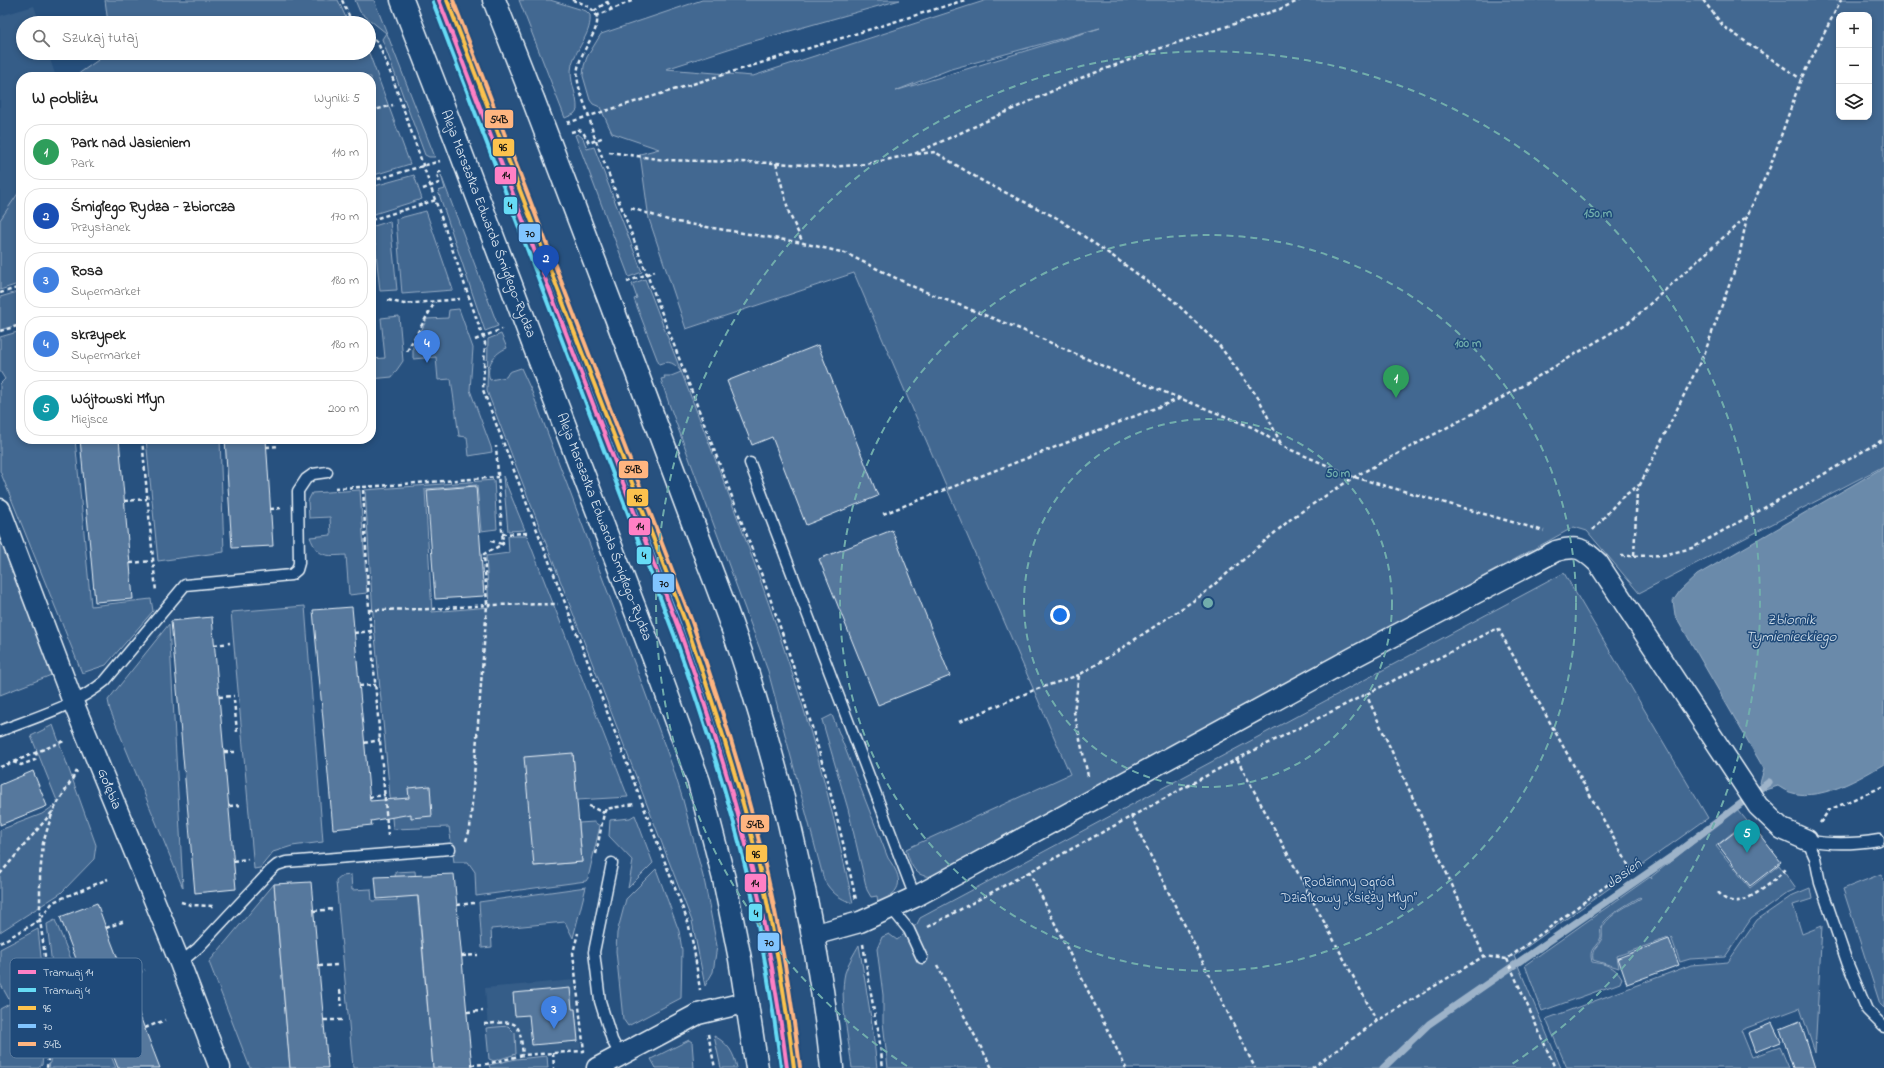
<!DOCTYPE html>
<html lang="pl">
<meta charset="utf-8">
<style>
body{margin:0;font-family:"Indie Flower",sans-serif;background:#f6f6f6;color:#222}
.controls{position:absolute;right:12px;top:12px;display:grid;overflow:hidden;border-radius:8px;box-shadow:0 2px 6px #0003}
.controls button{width:36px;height:36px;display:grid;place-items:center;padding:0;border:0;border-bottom:1px solid #e0e0e0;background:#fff;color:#222;font:20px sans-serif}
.you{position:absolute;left:1060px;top:615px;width:14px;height:14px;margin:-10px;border:3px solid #fff;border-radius:50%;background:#1a73e8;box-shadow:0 0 0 6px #1a73e833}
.badge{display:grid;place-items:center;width:26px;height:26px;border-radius:50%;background:#85585c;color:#fff;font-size:13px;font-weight:700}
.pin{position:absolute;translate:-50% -33px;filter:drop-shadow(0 1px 2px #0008)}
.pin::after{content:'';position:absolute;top:21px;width:14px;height:12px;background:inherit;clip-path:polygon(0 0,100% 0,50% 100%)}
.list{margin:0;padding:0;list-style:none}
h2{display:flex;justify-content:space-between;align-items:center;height:52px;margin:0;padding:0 16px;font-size:17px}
h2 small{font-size:13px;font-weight:400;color:#767676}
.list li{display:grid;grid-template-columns:26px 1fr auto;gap:12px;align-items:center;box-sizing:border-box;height:56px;margin:0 8px 8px;padding:0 8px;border:1px solid #e0e0e0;border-radius:16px}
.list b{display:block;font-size:15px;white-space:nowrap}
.list p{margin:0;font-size:13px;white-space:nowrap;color:#767676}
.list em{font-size:13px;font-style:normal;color:#767676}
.icon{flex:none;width:22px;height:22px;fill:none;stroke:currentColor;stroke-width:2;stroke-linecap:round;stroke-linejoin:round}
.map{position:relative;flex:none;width:1884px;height:1068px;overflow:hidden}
.search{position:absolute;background:#fff;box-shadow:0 2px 6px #0003;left:16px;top:16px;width:360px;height:44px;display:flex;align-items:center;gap:10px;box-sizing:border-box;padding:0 14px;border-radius:22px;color:#767676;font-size:15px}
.panel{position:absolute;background:#fff;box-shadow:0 2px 6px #0003;left:16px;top:72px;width:360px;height:372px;border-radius:16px}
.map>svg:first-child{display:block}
.built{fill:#355d88}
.green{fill:#436891;stroke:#96acc4;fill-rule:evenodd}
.water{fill:#6b8aaa;stroke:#9db3c9}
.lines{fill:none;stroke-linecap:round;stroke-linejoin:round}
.stream{stroke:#9db3c9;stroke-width:7}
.building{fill:#57789d;stroke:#e8f1f8}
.lane-casing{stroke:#e8f1f8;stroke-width:13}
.street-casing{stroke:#e8f1f8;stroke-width:23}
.primary-casing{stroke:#e8f1f8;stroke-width:25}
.path{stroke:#e8f1f8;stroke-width:2.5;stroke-dasharray:4 3;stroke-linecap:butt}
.lane{stroke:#1f4a7a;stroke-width:10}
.street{stroke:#1f4a7a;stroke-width:20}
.primary{stroke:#1f4a7a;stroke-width:22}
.primary-bridge-casing{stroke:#e8f1f8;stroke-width:25;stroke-linecap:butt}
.primary-bridge{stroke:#1f4a7a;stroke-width:22}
.bus-1-casing{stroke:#1f4a7a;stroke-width:7}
.bus-2-casing{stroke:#1f4a7a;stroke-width:7}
.bus-3-casing{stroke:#1f4a7a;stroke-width:7}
.bus-1{stroke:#fcc24d;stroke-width:4}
.bus-2{stroke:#80c4ff;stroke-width:4}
.bus-3{stroke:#ffb580;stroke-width:4}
.tram-1-casing{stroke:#1f4a7a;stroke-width:7}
.tram-2-casing{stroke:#1f4a7a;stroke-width:7}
.tram-1{stroke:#ff80c5;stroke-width:4}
.tram-2{stroke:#66dbf5;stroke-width:4}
.ring{fill:none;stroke:#71adac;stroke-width:2;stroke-dasharray:7 5}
.labels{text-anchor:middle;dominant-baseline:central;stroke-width:3;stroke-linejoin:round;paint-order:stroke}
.street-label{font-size:14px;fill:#e8f1f8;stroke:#1f4a7a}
.park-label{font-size:14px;fill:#d8e3ee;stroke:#1f4a7a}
.water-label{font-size:15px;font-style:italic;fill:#d5e2ec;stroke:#1f4a7a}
.key{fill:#1f4a7a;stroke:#5b7ca0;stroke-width:1}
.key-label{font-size:11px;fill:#e8f1f8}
.centre{fill:#71adac;stroke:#1f4a7a;stroke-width:2}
.ring-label{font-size:12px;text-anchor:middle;font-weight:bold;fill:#71adac;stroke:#1f4a7a;stroke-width:3;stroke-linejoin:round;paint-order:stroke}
.line-badge{stroke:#1f4a7a;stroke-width:1.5}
.pale-badge-label{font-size:11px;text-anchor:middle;font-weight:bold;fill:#111}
</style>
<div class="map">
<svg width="1884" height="1068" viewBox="0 0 1884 1068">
<rect width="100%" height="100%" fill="#27517f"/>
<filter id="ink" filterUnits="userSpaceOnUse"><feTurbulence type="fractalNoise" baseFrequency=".025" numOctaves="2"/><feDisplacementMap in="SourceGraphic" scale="8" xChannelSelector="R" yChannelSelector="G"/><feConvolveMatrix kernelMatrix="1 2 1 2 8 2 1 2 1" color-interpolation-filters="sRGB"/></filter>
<g filter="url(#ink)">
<!-- built -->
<path class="built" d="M34 6 40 23H23V53H48L56 77H21V189L0 220V16Z
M574 980 581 1049 490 1057 485 988Z"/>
<!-- green -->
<path class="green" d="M105 0H338L347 20 344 23H108Z
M355 0H374L435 157H429L425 155 382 39 386 33 360 12Z
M519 0H550L586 11 590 15C592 33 577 47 572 64 568 81 578 94 577 110L574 114 565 118Z
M702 0H900L747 43 666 69 753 76 987 0H1884V466L1639 593 1587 531 1574 527 934 876C915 879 910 864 906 849L1070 774 854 273 686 329 649 219 640 154 659 149 612 133 600 107 593 104 590 100 583 76 584 66 587 57 601 34ZM1839 15H1869V117H1839ZM1100 28 895 91 951 69Z
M103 53H369L410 164 371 176V77H74L101 58Z
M578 134 583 138 587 149 594 147 642 272 629 277 575 135Z
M414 175 422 199 371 215V187Z
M441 175 498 326 485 331 438 191 445 189Z
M21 189V283L0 290V220Z
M426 211 453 290 402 294 396 219Z
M390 221 397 290 380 291 375 244H371V227Z
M645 279C696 411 750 542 793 676 818 750 836 826 853 903 839 899 831 892 824 880L768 671 669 404 661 379 665 378 664 376H671L681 372C675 363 669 360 659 364L634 299 637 298 632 284Z
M21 291V324L0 330V297Z
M459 309 473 348 470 390 491 447 492 452 469 456 467 437 459 436 451 379 438 380 436 357 413 359V347L427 319 448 318 449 310Z
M399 316 403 361 392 377 371 379V359L385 358 381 318Z
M21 331V439H75L91 606 151 599 153 611 106 665 82 673 0 471V384L5 379 0 371V337Z
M501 334 507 348C494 353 485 366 490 380L506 377 509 372 521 368 532 392 621 627 673 768 683 800 705 884 717 946 713 972 705 986 692 921 487 391 488 339Z
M146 439H220L224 552 158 561Z
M503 476 525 530 508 531Z
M494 480 497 529 481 531 477 485 425 489 432 612 489 607 486 556 509 553 508 536H527L628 797 577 800 573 753 534 866 582 862 579 823 594 822 600 826 588 878 586 881 476 896 475 872 468 862H454L449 827 393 829 373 614 365 490Z
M360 490 367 593 349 595 346 555C326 556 318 558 310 537L331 535 330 517 309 518 308 501 312 493Z
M0 533 54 674 0 695Z
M1564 573 1708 818 1514 956 1561 1068H888L883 1022V995L877 949 882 937 889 934 897 940 917 924 920 918Z
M305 606 323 842 292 846 273 852 260 868 254 869 231 612Z
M169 624 183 888 110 710 108 700Z
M832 715 888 858C903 879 904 891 878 903L877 896 871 897 867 890 848 809 822 720Z
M53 725 96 845 94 859 61 893 0 932V830L42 814 58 803 31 736Z
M1737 809 1747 821 1716 846 1750 888 1779 865 1796 889 1787 893 1751 919 1725 957 1690 959 1680 962 1671 937 1617 956 1619 968 1593 960C1591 947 1598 948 1602 938 1603 934 1601 930 1603 926 1611 913 1628 906 1641 898L1640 897C1630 903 1605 916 1601 927 1600 930 1601 934 1601 937 1597 948 1588 947 1592 962 1605 964 1615 966 1622 978L1620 983 1542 1011 1525 965 1650 877 1652 879 1651 877Z
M635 815 653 863 628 888 633 861 609 836 610 820 630 818Z
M656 869 679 931 682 950 681 998 628 1026 623 1019 616 951 617 933 626 899Z
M415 871 433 1068H353L336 882C338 875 344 876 351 875L352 890 371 889 372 901 397 900 395 872Z
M1881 874 1884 882V1008L1880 1004 1843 889Z
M274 884 290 1068H250L209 962Z
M586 887 573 938 565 922 491 929 492 947 482 948 479 902Z
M1810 888 1812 899 1793 905 1802 934 1822 926 1815 1053 1800 1008 1741 1030 1752 1057 1780 1047 1789 1068H1567L1546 1019 1691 965 1728 962 1757 920 1793 895Z
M55 920 116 1068H49L58 1013 47 924Z
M38 929 47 1012 42 1065 38 1068H0V1009L11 1003 0 983V949Z
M859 945 872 1024 877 1068H852C849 1041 839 999 845 973 848 963 854 954 859 945Z
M508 1026 515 1033 516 1054 494 1061 489 1059 486 1028Z
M714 1036C728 1043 734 1053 737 1068H721Z
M689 1040 692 1042 694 1068H656L651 1059Z
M547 1056 548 1068H490L489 1065 516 1059Z"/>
<!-- water -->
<path class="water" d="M1884 467V764C1855 781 1809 809 1778 786L1765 790 1760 783 1764 769 1675 615 1673 601 1680 591 1697 575Z"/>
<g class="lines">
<!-- stream -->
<path class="stream" d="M1383 1068 1429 1024 1671 857 1769 782"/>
</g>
<!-- building -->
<path class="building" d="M818 345 878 496 806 525 772 437 752 445 727 381Z
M80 439H119L133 599 95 602Z
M225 439H266L273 546 232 548Z
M476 486 484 596 435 599 427 490Z
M892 530 950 676 878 705 819 559Z
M352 607 370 801 409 798 408 788 430 786 432 816 411 818V814L371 821 372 825 333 829 313 610Z
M212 617 236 889 195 893 171 621Z
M573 753 582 862 534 866 524 757Z
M33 771 47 806 0 825V785Z
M1749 821 1781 862 1750 886 1718 845Z
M454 874 472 1068H433L418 896 377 899 375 877Z
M311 882 328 1068H290L274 884Z
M97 903 106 928 160 1068H118L60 917Z
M1669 939 1679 965 1627 984 1618 958Z
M570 988 572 1009H575L578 1041 532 1045 529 1015 515 1016 513 993Z
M1800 1021 1815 1068H1793L1780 1029Z
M1772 1023 1781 1042 1755 1052 1748 1033Z"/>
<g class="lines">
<defs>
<path id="lane" d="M447 0 685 621C738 766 777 914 794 1068
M750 463 915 897
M0 731C36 717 75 706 105 681L185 585 291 575 297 570 299 563 298 491 306 479 313 474 327 472
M1807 840 1815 858 1820 883 1847 962 1867 1010 1884 1027
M1807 840C1831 845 1855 844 1879 840
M612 863 594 952 600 1001 612 1040 620 1055
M892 909 909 930 922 958
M180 963 198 948 271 870 277 865 286 862 450 849"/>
<path id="street" d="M0 509 73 702 180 963 220 1068
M813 935 860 922 915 897 1356 656 1556 551C1578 545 1582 548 1598 563L1758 806 1782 829 1807 840
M597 1068 698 1014 748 1002"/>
<path id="primary" d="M402 0 452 129
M494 0 533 99
M614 312C641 385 669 458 696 531 715 581 735 630 750 681 789 807 818 936 832 1068
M533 343 653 656 699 782 724 879 740 959 757 1068"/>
</defs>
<!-- lane casing -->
<use href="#lane" class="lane-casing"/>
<!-- street casing -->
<use href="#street" class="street-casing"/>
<!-- primary casing -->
<use href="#primary" class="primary-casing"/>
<!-- path -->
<path class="path" d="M342 0 350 18 356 23
M572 0C622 14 583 39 578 68 575 84 584 101 589 116L965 0
M1703 0 1724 27 1801 79
M607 1 611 9
M594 11 607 2
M596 16 634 0
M369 35 378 43 393 79 485 343 483 390 688 922 694 949 700 990
M371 111 393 105
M567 123 589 116 593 133 755 557C797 669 831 783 856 900
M571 132 579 130 583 132 589 143 604 137
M609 152 664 160 776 163 832 167 866 164 914 154 1081 78 1164 47 1280 9 1300 0
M917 154 935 152 984 182 1057 218 1114 257 1173 300 1219 345 1259 399 1282 446
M776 163 789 213 803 243
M371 181 440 161
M423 189 439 183 437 173 442 171
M631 208 671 221 803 243 845 253 916 288 1020 329 1132 379 1254 428 1282 446 1354 477 1544 531
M371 220 436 200
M627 282 655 271
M0 293 21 287
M388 300 404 304 460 299
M0 331 21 325
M475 340 502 329
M407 351 435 302
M142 439 156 592
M266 447 279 446
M335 488 363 487
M124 501 147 499
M270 509 282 508
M883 514 1179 399
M1593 530 1620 499 1639 485
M502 534 530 533
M491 541 502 544
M1621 556H1634L1637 491 1705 352 1739 258 1747 216 1770 167 1801 79 1841 0
M1634 556 1664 555 1692 548 1800 488 1884 439
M130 563 153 561
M369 610 434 609 487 605 484 554 503 544 496 446
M354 633 371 631
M214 645 230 643
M359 686 376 685
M219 697 234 696
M234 700 237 732
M959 722 1034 690 1079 675
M364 743 380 740
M224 752H238
M1237 759 1377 1021
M14 762 37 752
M0 767 13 762 21 765 35 760 37 752 64 741
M1088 776 1074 712 1079 675 1110 656 1202 595 1292 518 1354 477 1495 402 1631 321 1747 216
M369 797 385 795
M229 806 243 805
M589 806 604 813
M1131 816 1255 1068
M1820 823 1829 810 1884 786
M388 836 369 610 363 487 498 477
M466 841 470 829 487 605 558 604
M596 854 604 813 606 809 635 804
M233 861 248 859
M1029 871 1126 1068
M0 874 53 811 77 771
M1718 892C1721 895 1724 899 1728 900 1744 908 1775 880 1786 869
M181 902 191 905 213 906
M457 905 474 903
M314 911 334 909
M928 927 1237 759 1498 628 1630 868 1507 959 1484 956
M106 928 125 921
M0 943 40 920 53 902 108 879
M863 944 876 1024 878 1028 883 1068
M462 956 478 955
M1507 959 1555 1068
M937 965 992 1068
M319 966 338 965
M125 977 145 970
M340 990 342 1006
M467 1012 483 1011
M324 1020H343
M484 1024C519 1021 519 1019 523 1055
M145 1028 165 1020
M708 1034 715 1068
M553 1053 554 1068
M471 1065 487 1064 523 1055 584 1051 573 953 578 933
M47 1068 53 1014 40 920V876L43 843 53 811
M1312 1068 1377 1021 1484 956 1366 694"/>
<!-- lane -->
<use href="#lane" class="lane"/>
<!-- street -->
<use href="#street" class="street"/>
<!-- primary -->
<use href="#primary" class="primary"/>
<defs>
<path id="primary-bridge" d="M533 99 614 312
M452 129 533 343"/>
</defs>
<!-- primary-bridge casing -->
<use href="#primary-bridge" class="primary-bridge-casing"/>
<!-- primary-bridge -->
<use href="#primary-bridge" class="primary-bridge"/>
<defs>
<path id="bus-1" d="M447 0 685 621C717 712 746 803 766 897 778 954 787 1011 794 1068"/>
<path id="bus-2" d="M441 2 679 623C711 713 740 805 760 898 772 954 781 1011 788 1068"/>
<path id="bus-3" d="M453 0 691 619C723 710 752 802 772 897 784 954 793 1010 800 1067"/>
</defs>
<!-- bus-1 casing -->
<use href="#bus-1" class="bus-1-casing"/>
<!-- bus-2 casing -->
<use href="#bus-2" class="bus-2-casing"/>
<!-- bus-3 casing -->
<use href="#bus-3" class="bus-3-casing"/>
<!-- bus-1 -->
<use href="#bus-1" class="bus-1"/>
<!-- bus-2 -->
<use href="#bus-2" class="bus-2"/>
<!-- bus-3 -->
<use href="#bus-3" class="bus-3"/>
<defs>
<path id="tram-1" d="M439 0 681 635C712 723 740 812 760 903 771 958 780 1013 787 1068"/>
<path id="tram-2" d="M433 2 675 637C706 725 734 813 754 904 765 958 774 1013 781 1068"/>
</defs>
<!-- tram-1 casing -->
<use href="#tram-1" class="tram-1-casing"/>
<!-- tram-2 casing -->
<use href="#tram-2" class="tram-2-casing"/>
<!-- tram-1 -->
<use href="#tram-1" class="tram-1"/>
<!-- tram-2 -->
<use href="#tram-2" class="tram-2"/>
</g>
</g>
<!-- distance rings -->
<g class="ring">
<circle cx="1208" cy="603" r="184"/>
<circle cx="1208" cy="603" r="368"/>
<path d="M907 1066A552 552 0 1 1 1509 1066"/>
</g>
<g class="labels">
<!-- street labels -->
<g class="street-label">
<text transform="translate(488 224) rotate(69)">Aleja Marszałka Edwarda Śmigłego-Rydza</text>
<text transform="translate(604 527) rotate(69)">Aleja Marszałka Edwarda Śmigłego-Rydza</text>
<text transform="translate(109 789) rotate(68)">Gołębia</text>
</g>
<!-- park labels -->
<g class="park-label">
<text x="1349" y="882">Rodzinny Ogród<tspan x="1349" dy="16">Działkowy „Księży Młyn”</tspan></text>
</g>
<!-- water labels -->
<g class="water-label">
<text x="1791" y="620">Zbiornik<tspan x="1791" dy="17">Tymienieckiego</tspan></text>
<text transform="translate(1624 874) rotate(-35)">Jasień</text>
</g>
</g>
<!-- legend -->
<rect x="10" y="958" width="132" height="100" rx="6" class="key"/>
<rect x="18" y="970" width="18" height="4" fill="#ff80c5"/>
<rect x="18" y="988" width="18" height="4" fill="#66dbf5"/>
<rect x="18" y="1006" width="18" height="4" fill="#fcc24d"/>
<rect x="18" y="1024" width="18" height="4" fill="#80c4ff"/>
<rect x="18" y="1042" width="18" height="4" fill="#ffb580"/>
<g class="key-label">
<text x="43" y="976">Tramwaj 14</text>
<text x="43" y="994">Tramwaj 4</text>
<text x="43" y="1012">96</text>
<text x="43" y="1030">70</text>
<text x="43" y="1048">54B</text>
</g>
<circle cx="1208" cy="603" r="6" class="centre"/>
<g class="ring-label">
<text x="1598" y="217">150 m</text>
<text x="1468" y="347">100 m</text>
<text x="1338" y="477">50 m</text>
</g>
<g class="line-badge">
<rect x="484" y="109" width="30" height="20" rx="4" fill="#ffb580"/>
<rect x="492" y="138" width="23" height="19" rx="4" fill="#fcc24d"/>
<rect x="494" y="166" width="23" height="19" rx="4" fill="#ff80c5"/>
<rect x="503" y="196" width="15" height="19" rx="4" fill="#66dbf5"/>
<rect x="518" y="223" width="23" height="20" rx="4" fill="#80c4ff"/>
<rect x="618" y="460" width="31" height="19" rx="4" fill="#ffb580"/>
<rect x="626" y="488" width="23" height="19" rx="4" fill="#fcc24d"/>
<rect x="628" y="517" width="23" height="19" rx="4" fill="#ff80c5"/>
<rect x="636" y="546" width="16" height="19" rx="4" fill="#66dbf5"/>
<rect x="652" y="573" width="23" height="20" rx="4" fill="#80c4ff"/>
<rect x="740" y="814" width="30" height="19" rx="4" fill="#ffb580"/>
<rect x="745" y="844" width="23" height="19" rx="4" fill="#fcc24d"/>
<rect x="744" y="873" width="23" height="20" rx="4" fill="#ff80c5"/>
<rect x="748" y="903" width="15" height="19" rx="4" fill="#66dbf5"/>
<rect x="757" y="932" width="23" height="20" rx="4" fill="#80c4ff"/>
</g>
<g class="pale-badge-label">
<text x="499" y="123">54B</text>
<text x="503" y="151">96</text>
<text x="506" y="179">14</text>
<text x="510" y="209">4</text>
<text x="530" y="237">70</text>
<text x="633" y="473">54B</text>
<text x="638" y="502">96</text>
<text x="640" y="530">14</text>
<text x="644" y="559">4</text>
<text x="664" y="587">70</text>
<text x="755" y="828">54B</text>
<text x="756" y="858">96</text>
<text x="755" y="887">14</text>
<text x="756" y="917">4</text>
<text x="769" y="946">70</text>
</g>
</svg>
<div class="controls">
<button>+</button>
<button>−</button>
<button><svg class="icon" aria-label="layers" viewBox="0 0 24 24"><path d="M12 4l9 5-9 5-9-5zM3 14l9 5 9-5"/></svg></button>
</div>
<div class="you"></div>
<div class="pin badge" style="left:1396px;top:398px;background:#2e9e5b">1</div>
<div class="pin badge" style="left:546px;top:278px;background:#1a4fb4">2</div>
<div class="pin badge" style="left:554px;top:1029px;background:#3f7fe0">3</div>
<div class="pin badge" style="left:427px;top:363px;background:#3f7fe0">4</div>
<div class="pin badge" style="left:1747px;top:853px;background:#0f9aa8">5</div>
<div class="search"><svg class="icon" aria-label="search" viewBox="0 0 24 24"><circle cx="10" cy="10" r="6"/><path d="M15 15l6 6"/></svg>Szukaj tutaj</div>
<section class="panel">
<h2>W pobliżu<small>Wyniki: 5</small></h2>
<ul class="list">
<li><span class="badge" style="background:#2e9e5b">1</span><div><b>Park nad Jasieniem</b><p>Park</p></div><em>110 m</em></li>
<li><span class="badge" style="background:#1a4fb4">2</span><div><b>Śmigłego Rydza - Zbiorcza</b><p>Przystanek</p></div><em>170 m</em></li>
<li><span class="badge" style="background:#3f7fe0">3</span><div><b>Rosa</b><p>Supermarket</p></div><em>180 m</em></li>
<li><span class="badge" style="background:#3f7fe0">4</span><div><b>skrzypek</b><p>Supermarket</p></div><em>180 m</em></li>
<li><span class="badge" style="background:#0f9aa8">5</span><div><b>Wójtowski Młyn</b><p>Miejsce</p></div><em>200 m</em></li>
</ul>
</section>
</div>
